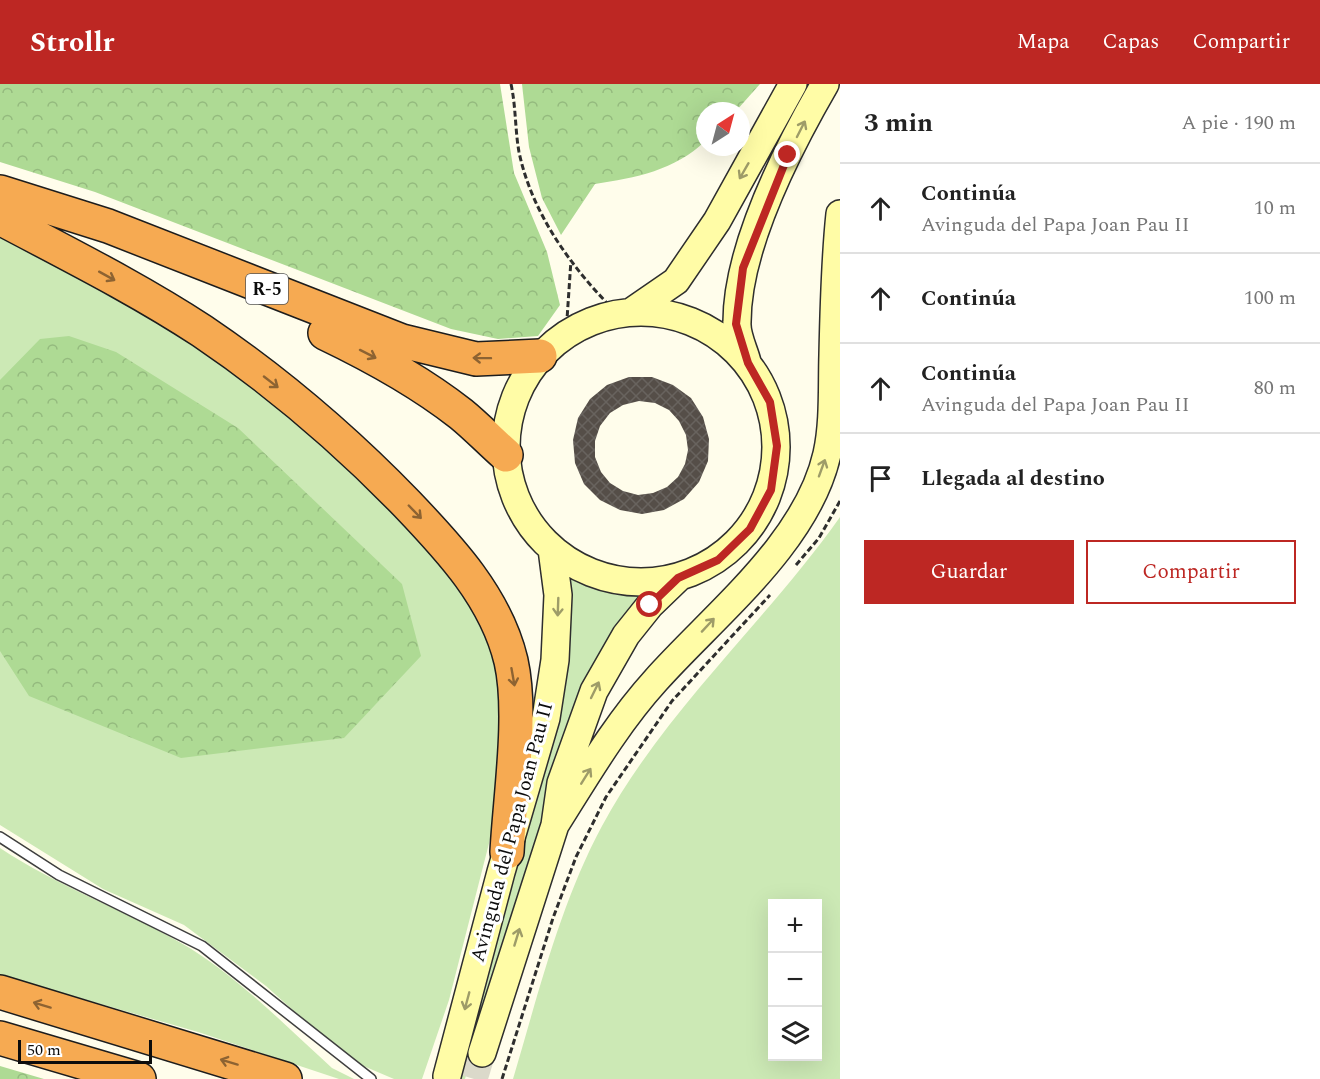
<!DOCTYPE html>
<html lang="es">
<meta charset="utf-8">
<style>
body{margin:0;font-family:Spectral,serif;background:#f2f2f2;color:#222}
.controls{position:absolute;right:18px;bottom:18px;display:grid;overflow:hidden;border-radius:0px;box-shadow:0 6px 24px #0002}
.controls button{width:54px;height:54px;display:grid;place-items:center;padding:0;border:0;border-bottom:2px solid #e0e0e0;background:#fff;color:#222;font:30px sans-serif}
.compass{position:absolute;left:696px;top:18px;width:54px;height:54px;border-radius:50%;background:#fff;box-shadow:0 6px 24px #0002;rotate:36deg}
.scale{position:absolute;left:18px;bottom:15px;width:134px;box-sizing:border-box;padding-left:6px;border:3px solid #0c0c0c;border-top:0;font-size:16px;line-height:21px;white-space:nowrap;color:#0c0c0c;-webkit-text-stroke:4px #fff;paint-order:stroke}
.stop{position:absolute;width:18px;height:18px;margin:-14px;border:4px solid #bd2723;border-radius:50%;background:#fff}
.stop.end{background:#bd2723;border-color:#fff;box-shadow:0 2px 6px #0008}
.list{margin:0;padding:0;list-style:none}
h2{display:flex;justify-content:space-between;align-items:center;height:78px;margin:0;padding:0 24px;font-size:26px}
h2 small{font-size:20px;font-weight:400;color:#767676}
.list li{display:grid;grid-template-columns:39px 1fr auto;gap:18px;align-items:center;box-sizing:border-box;height:90px;padding:0 24px;border-top:2px solid #e0e0e0}
.list b{display:block;font-size:22px;white-space:nowrap}
.list p{margin:0;font-size:20px;white-space:nowrap;color:#767676}
.list em{font-size:20px;font-style:normal;color:#767676}
.actions{display:flex;gap:12px;padding:18px 24px}
.actions a{flex:1;padding:14px 0;border:2px solid #bd2723;border-radius:0px;text-align:center;font-size:21px;color:#bd2723}
.actions .main{background:#bd2723;color:#fff}
.icon{flex:none;width:33px;height:33px;fill:none;stroke:currentColor;stroke-width:2;stroke-linecap:round;stroke-linejoin:round}
.map{position:relative;flex:none;width:840px;height:995px;overflow:hidden}
header{display:flex;align-items:center;gap:36px;box-sizing:border-box;height:84px;padding:0 30px;background:#bd2723;color:#fff}
header strong{font-size:28px}
nav{display:flex;gap:33px;margin-inline-start:auto;font-size:21px}
main{display:flex}
aside{flex:1;background:#fff}
.map>svg:first-child{display:block}
.grass{fill:#cce9b5;fill-rule:evenodd}
.forest{fill:url(#forest-crowns)}
.building{fill:url(#building-cross-hatch);fill-rule:evenodd}
.lines{fill:none;stroke-linecap:round;stroke-linejoin:round}
.secondary-tunnel{stroke:#dbd9ca;stroke-width:27;stroke-dasharray:27 14;stroke-linecap:butt}
.service-casing{stroke:#3f3f3f;stroke-width:12}
.secondary-casing{stroke:#2e2e2e;stroke-width:30}
.motorway-casing{stroke:#1d1d1d;stroke-width:36}
.path{stroke:#2e2e2e;stroke-width:3;stroke-dasharray:6 3;stroke-linecap:butt}
.service{stroke:#fff;stroke-width:9}
.secondary{stroke:#fffca6;stroke-width:27}
.motorway{stroke:#f6aa52;stroke-width:33}
.oneway{stroke:#9e9c68}
.oneway2{stroke:#8d6332}
.route{stroke:#bd2723;stroke-width:8}
.labels{text-anchor:middle;dominant-baseline:central;stroke-width:6;stroke-linejoin:round;paint-order:stroke}
.shield{fill:#fff;stroke:#555;stroke-width:1.5}
.shield-label{font-size:18px;font-weight:bold;fill:#0c0c0c}
.street-label{font-size:20px;fill:#0c0c0c;stroke:#fff}
</style>
<header>
<strong>Strollr</strong>
<nav><a>Mapa</a><a>Capas</a><a>Compartir</a></nav>
</header>
<main>
<div class="map">
<svg width="840" height="995" viewBox="0 0 840 995">
<defs>
<pattern id="forest-crowns" width="20" height="18" patternUnits="userSpaceOnUse" patternTransform="scale(1.5)"><rect width="20" height="18" fill="#aeda94"/><path d="M2 6a3 3 0 1 1 6 0M12 15a3 3 0 1 1 6 0" fill="none" stroke="#94ba7e"/></pattern>
<pattern id="building-cross-hatch" width="8" height="8" patternUnits="userSpaceOnUse" patternTransform="scale(1.5)"><rect width="8" height="8" fill="#554e48"/><path d="M0 0l8 8M0 8l8-8" fill="none" stroke="#68635e"/></pattern>
</defs>
<rect width="100%" height="100%" fill="#fffdeb"/>
<!-- grass -->
<path class="grass" d="M0 151 102 198 284 318 455 487 501 579 508 622 497 728 449 916 422 995H394L347 975 266 902 184 841 103 805 0 741Z
M840 433V995H513C538 911 560 820 602 742 664 627 765 539 840 433ZM772 820H818V972H772Z
M569 490C598 507 609 513 644 511L570 642 465 995H452Z
M0 764C57 802 122 825 181 859 234 889 287 943 332 984L354 995H339L198 948 0 891Z"/>
<!-- forest -->
<path class="forest" d="M0 0H500L514 89 547 168 560 221 538 252 498 255 451 245 95 108 0 78Z
M522 0H760L736 27H705V57C676 86 635 94 595 100L561 151 542 114 529 63Z
M69 252 116 268 238 344 402 500 421 572 344 654 181 674 29 612 0 567V296L40 255Z
M0 982 44 995H0Z"/>
<!-- building -->
<path class="building" d="M629 293H652L673 301 691 314 703 333 709 355 708 377 699 398 684 415 664 426 642 430 620 426 600 416 584 400 575 379 573 356 578 334 590 315 607 301ZM639 317 655 319 669 326 679 337 686 351 688 366 685 380 678 393 667 403 653 409 638 411 623 407 610 399 601 388 595 373V357L600 342 610 329 623 321Z"/>
<g class="lines">
<!-- secondary-tunnel -->
<path class="secondary-tunnel" d="M474 995 482 969"/>
<defs>
<path id="service" d="M0 753 59 791 202 862 371 995"/>
<path id="secondary" d="M631 228 676 197 717 137 793 0
M506 363a135 135 0 1 1 270 0a135 135 0 1 1-270 0Z
M747 278C744 266 736 251 737 238 737 164 788 64 825 0
M555 741C586 692 616 640 656 596 714 531 807 459 827 370 834 339 832 303 833 271 834 224 835 177 840 130
M482 969 555 741 561 699 594 607 626 551 650 521 678 494
M447 992 501 788 546 634 555 576 558 511 552 465"/>
<path id="motorway" d="M0 108 108 142 402 257 476 275 540 272
M0 134C68 170 138 205 202 247 276 297 345 356 407 420 450 465 496 514 511 577 523 630 510 712 507 768
M325 249C373 272 419 297 461 330 477 343 491 358 506 371
M0 908 285 995
M0 954 139 995"/>
</defs>
<!-- service casing -->
<use href="#service" class="service-casing"/>
<!-- secondary casing -->
<use href="#secondary" class="secondary-casing"/>
<!-- motorway casing -->
<use href="#motorway" class="motorway-casing"/>
<!-- path -->
<path class="path" d="M511 0C516 23 515 46 519 68 531 126 568 179 609 221
M566 250 571 176
M796 481 819 454 840 417
M502 995 553 834 576 773 606 713 672 617 770 511"/>
<!-- service -->
<use href="#service" class="service"/>
<!-- secondary -->
<use href="#secondary" class="secondary"/>
<!-- motorway -->
<use href="#motorway" class="motorway"/>
</g>
<!-- one-way arrows -->
<defs><path id="oneway-shaft" d="M-6 0H5M1.5-3L5.5 0L1.5 3" fill="none" stroke-width="1.6" stroke-linecap="round" stroke-linejoin="round" transform="scale(1.5)"/></defs>
<g class="oneway">
<use href="#oneway-shaft" transform="translate(801 45) rotate(-63)"/>
<use href="#oneway-shaft" transform="translate(744 87) rotate(120)"/>
<use href="#oneway-shaft" transform="translate(822 384) rotate(-70)"/>
<use href="#oneway-shaft" transform="translate(558 523) rotate(92)"/>
<use href="#oneway-shaft" transform="translate(708 541) rotate(-47)"/>
<use href="#oneway-shaft" transform="translate(595 606) rotate(-64)"/>
<use href="#oneway-shaft" transform="translate(586 692) rotate(-58)"/>
<use href="#oneway-shaft" transform="translate(517 853) rotate(-73)"/>
<use href="#oneway-shaft" transform="translate(467 917) rotate(105)"/>
</g>
<g class="oneway2">
<use href="#oneway-shaft" transform="translate(107 192) rotate(29)"/>
<use href="#oneway-shaft" transform="translate(368 270) rotate(27)"/>
<use href="#oneway-shaft" transform="translate(482 274) rotate(-179)"/>
<use href="#oneway-shaft" transform="translate(271 298) rotate(38)"/>
<use href="#oneway-shaft" transform="translate(415 428) rotate(46)"/>
<use href="#oneway-shaft" transform="translate(513 593) rotate(80)"/>
<use href="#oneway-shaft" transform="translate(42 921) rotate(-163)"/>
<use href="#oneway-shaft" transform="translate(229 978) rotate(-163)"/>
</g>
<g class="lines">
<!-- route -->
<path class="route" d="M650 521 678 494 718 476 750 445 771 406 777 362 770 318 748 279 736 240 743 184 788 71"/>
</g>
<g class="labels">
<!-- shield labels -->
<rect class="shield" x="246" y="190" width="42" height="30" rx="4.5"/>
<g class="shield-label">
<text x="267" y="205">R-5</text>
</g>
<!-- street labels -->
<g class="street-label">
<text transform="translate(512 748) rotate(-75)">Avinguda del Papa Joan Pau II</text>
</g>
</g>
</svg>
<div class="controls">
<button>+</button>
<button>−</button>
<button><svg class="icon" aria-label="layers" viewBox="0 0 24 24"><path d="M12 4l9 5-9 5-9-5zM3 14l9 5 9-5"/></svg></button>
</div>
<svg class="compass" viewBox="-18 -18 36 36"><path d="M0-13l5 13h-10z" fill="#e53935"/><path d="M0 13l5-13h-10z" fill="#767676"/></svg>
<div class="scale">50 m</div>
<div class="stop" style="left:650px;top:521px"></div>
<div class="stop end" style="left:788px;top:71px"></div>
</div>
<aside>
<h2>3 min<small>A pie · 190 m</small></h2>
<ul class="list">
<li><svg class="icon" aria-label="ahead" viewBox="0 0 24 24"><path d="M12 20V5M6 11l6-6 6 6"/></svg><div><b>Continúa</b><p>Avinguda del Papa Joan Pau II</p></div><em>10 m</em></li>
<li><svg class="icon" aria-label="ahead" viewBox="0 0 24 24"><path d="M12 20V5M6 11l6-6 6 6"/></svg><div><b>Continúa</b></div><em>100 m</em></li>
<li><svg class="icon" aria-label="ahead" viewBox="0 0 24 24"><path d="M12 20V5M6 11l6-6 6 6"/></svg><div><b>Continúa</b><p>Avinguda del Papa Joan Pau II</p></div><em>80 m</em></li>
<li><svg class="icon" aria-label="arrive" viewBox="0 0 24 24"><path d="M6 21V4h12l-3 4 3 4H6"/></svg><div><b>Llegada al destino</b></div></li>
</ul>
<div class="actions"><a class="main">Guardar</a><a>Compartir</a></div>
</aside>
</main>
